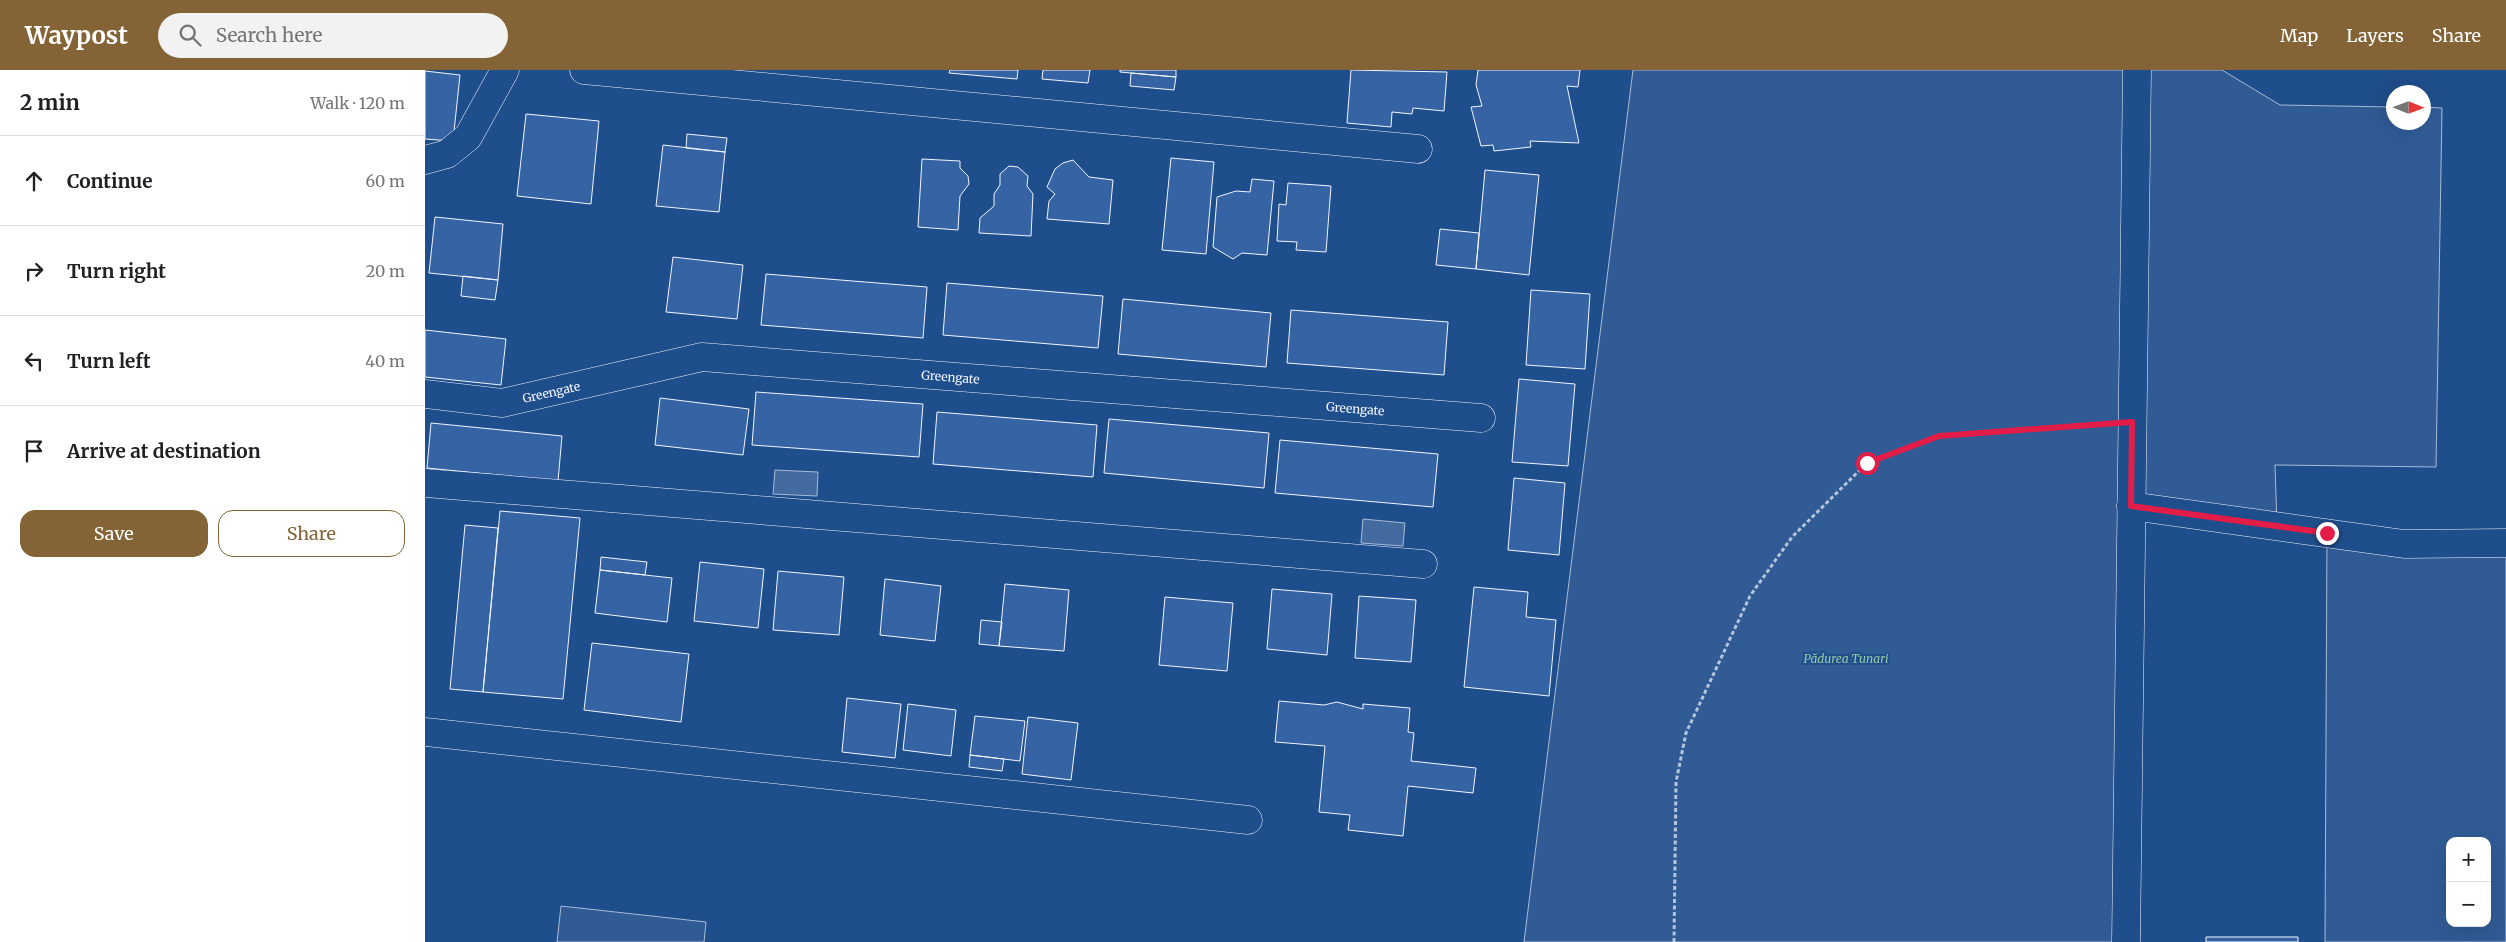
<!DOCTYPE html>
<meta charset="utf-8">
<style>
body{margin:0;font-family:Merriweather,serif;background:#f2f2f2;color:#202124}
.controls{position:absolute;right:15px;bottom:15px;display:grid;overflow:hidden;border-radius:10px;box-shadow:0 5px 20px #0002}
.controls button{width:45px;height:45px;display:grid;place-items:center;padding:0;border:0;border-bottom:1px solid #e0e0e0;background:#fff;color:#202124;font:25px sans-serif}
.compass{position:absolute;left:1961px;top:15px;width:45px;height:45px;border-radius:50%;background:#fff;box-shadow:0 5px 20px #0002;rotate:91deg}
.stop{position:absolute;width:15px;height:15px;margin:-11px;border:4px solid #e11d48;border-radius:50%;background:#fff}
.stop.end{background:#e11d48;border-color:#fff;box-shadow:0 1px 5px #0008}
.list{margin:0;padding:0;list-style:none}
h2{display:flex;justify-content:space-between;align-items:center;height:65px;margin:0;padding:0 20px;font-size:21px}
h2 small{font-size:16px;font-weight:400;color:#757577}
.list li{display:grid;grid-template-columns:32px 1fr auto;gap:15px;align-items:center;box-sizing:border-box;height:90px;padding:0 20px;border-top:1px solid #e0e0e0}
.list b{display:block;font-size:19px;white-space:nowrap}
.list em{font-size:16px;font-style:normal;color:#757577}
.actions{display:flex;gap:10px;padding:15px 20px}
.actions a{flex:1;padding:11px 0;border:1px solid #846436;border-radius:15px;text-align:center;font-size:18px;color:#846436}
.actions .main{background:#846436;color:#fff}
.icon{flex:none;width:28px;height:28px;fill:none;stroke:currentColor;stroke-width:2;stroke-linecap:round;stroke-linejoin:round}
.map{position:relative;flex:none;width:2081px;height:872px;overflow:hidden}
header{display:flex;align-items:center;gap:30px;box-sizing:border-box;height:70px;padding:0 25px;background:#846436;color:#fff}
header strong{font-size:24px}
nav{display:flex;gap:28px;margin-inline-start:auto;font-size:18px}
.search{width:350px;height:45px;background:#f2f2f2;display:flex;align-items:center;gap:12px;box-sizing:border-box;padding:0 18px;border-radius:28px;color:#757577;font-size:19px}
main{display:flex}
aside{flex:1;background:#fff}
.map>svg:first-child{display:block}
.built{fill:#305b95;stroke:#a8bbd7;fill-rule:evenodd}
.water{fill:#446ba0;stroke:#a8bbd7}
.building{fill:#3563a3;stroke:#f2f6ff}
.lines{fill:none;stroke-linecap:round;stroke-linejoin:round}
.minor-casing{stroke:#f2f6ff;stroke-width:29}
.path{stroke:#b3c4dc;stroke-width:3;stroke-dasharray:4 2.5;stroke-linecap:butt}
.minor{stroke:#1f4e8c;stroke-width:28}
.route{stroke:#e11d48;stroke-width:6}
.labels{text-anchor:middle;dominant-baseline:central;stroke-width:4;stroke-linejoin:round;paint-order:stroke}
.street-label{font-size:12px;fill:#f2f6ff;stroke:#1f4e8c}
.park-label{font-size:12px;font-style:italic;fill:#97c8a6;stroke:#1f4e8c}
</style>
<header>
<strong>Waypost</strong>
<div class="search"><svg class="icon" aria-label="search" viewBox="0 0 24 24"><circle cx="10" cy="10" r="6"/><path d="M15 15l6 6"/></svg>Search here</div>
<nav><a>Map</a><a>Layers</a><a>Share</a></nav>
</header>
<main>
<aside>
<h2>2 min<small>Walk · 120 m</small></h2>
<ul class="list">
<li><svg class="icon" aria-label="ahead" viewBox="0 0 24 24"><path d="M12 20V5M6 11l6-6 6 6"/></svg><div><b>Continue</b></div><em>60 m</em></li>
<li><svg class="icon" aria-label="right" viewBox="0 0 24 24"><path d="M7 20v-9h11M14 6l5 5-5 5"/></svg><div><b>Turn right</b></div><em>20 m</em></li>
<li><svg class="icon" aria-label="left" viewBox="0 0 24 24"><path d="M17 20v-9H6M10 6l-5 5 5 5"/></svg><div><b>Turn left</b></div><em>40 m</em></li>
<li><svg class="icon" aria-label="arrive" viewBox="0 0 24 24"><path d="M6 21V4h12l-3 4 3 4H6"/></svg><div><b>Arrive at destination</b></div></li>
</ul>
<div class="actions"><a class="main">Save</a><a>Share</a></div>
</aside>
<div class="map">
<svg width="2081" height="872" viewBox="0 0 2081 872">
<rect width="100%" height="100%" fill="#1f4e8c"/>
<!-- built -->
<path class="built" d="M1208 0H1797L1855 35 1968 37V52H1998L1999 37 2017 38 2011 397 1850 395 1852 456 1707 436 1701 872H1099Z
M1902 463 2081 473V872H1900ZM2025 771H2062V853H2025Z
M136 836 281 852 279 872H132Z"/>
<!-- water -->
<path class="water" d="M350 400 393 402 392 426 348 424Z
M938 449 980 453 978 476 936 473Z"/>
<!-- building -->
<path class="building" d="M525 0H593L592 9 524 3Z
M618 0H665L663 13 617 9Z
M695 0H751V7L695 2Z
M926 0 1022 2 1019 41 988 38 987 44 967 42 966 57 922 53Z
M1053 0H1155L1153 17 1142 16 1154 73 1105 71 1106 77 1069 81 1068 75 1056 76 1046 37 1057 36 1051 15Z
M0 1 35 5 28 71 0 69Z
M706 3 751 7 749 20 705 16Z
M101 44 174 51 166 134 92 126Z
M262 64 302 68 300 82 261 78Z
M238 75 300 82 294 142 231 136Z
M746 88 789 92 781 184 737 180Z
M497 89 535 91V98L543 106 544 114 535 126 533 160 493 157Z
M648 90 664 107 688 110 684 154 622 149 624 131 630 124 622 117 630 99 638 93Z
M584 96 593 97 603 106 602 116 608 124 606 166 554 163 555 148 569 136V124L575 115V104Z
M1060 100 1114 105 1104 205 1051 199Z
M827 109 849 111 842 185 817 183 808 189 788 177 792 127 811 121 825 122Z
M863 113 906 116 901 182 871 180 872 172 852 171 854 134 861 135Z
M10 147 78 154 73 210 4 203Z
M1015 159 1054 163 1051 199 1011 195Z
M248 187 318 195 312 249 241 242Z
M341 204 502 217 498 268 336 255Z
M38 206 73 210 70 230 36 226Z
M522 213 678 226 673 278 518 265Z
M1106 220 1165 224 1160 299 1101 295Z
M698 229 846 243 841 297 693 284Z
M866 240 1023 252 1019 305 862 293Z
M0 260 81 269 76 315 0 307Z
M1094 309 1150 314 1143 396 1087 392Z
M331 322 498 334 494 387 327 375Z
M235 328 324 339 318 385 230 375Z
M512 342 672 355 668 407 508 394Z
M684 349 844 363 839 418 679 403Z
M6 353 137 366 133 411 2 398Z
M855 370 1013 384 1008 437 850 423Z
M1089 408 1140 413 1134 485 1083 480Z
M75 441 155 448 138 629 58 622Z
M40 455 73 458 58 622 25 619Z
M176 487 222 492 220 505 175 500Z
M275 492 339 499 333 558 269 551Z
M175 500 247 508 242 552 170 543Z
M353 501 419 507 414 565 348 560Z
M460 509 516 516 510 571 455 565Z
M580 514 644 520 639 581 574 576Z
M1049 517 1103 522 1101 547 1131 550 1124 626 1039 617Z
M847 519 907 524 902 585 842 579Z
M934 526 991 530 986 592 930 588Z
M740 527 808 533 802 601 734 595Z
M556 550 577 552 574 576 554 574Z
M167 573 264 584 256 652 159 640Z
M422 628 476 634 470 688 417 682Z
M854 631 899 635 912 632 938 639V634L985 638 983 662 989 663 986 691 1051 698 1048 723 983 716 978 766 923 760 925 745 894 742 900 676 850 672Z
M483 634 531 640 526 686 478 680Z
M550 646 600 651 595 691 545 685Z
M603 647 653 653 646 710 597 704Z
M545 685 579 689 577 701 544 697Z
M1781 867H1873V872H1781Z"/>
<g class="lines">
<defs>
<g id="minor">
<path d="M159 0 993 79"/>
<path d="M0 90 22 84 43 67 80 0"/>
<path id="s1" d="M0 324 77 333 277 287 1056 348"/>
<path d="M0 413 998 494"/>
<path d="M1706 436 1979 474 2081 473"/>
<path d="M0 662 823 750"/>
<path d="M1701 872 1712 0"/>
</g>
</defs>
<!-- minor casing -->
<use href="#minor" class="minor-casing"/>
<!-- path -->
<path class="path" d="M1249 872 1251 712 1261 663 1325 526 1367 467 1442 393 1514 366 1680 354"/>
<!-- minor -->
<use href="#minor" class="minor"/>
</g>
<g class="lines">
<!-- route -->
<path class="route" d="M1442 393 1514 366 1707 352 1706 436 1902 463"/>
</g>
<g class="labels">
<!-- street labels -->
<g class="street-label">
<text stroke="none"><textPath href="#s1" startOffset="532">Greengate</textPath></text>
<text stroke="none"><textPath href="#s1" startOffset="128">Greengate</textPath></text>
<text stroke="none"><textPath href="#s1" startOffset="938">Greengate</textPath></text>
</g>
<!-- park labels -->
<g class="park-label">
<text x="1421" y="588">Pădurea Tunari</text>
</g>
</g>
</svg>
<div class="controls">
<button>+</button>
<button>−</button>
</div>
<svg class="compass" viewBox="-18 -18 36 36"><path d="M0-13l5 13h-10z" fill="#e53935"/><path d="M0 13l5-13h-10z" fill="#757577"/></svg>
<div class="stop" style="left:1442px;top:393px"></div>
<div class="stop end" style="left:1902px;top:463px"></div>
</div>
</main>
